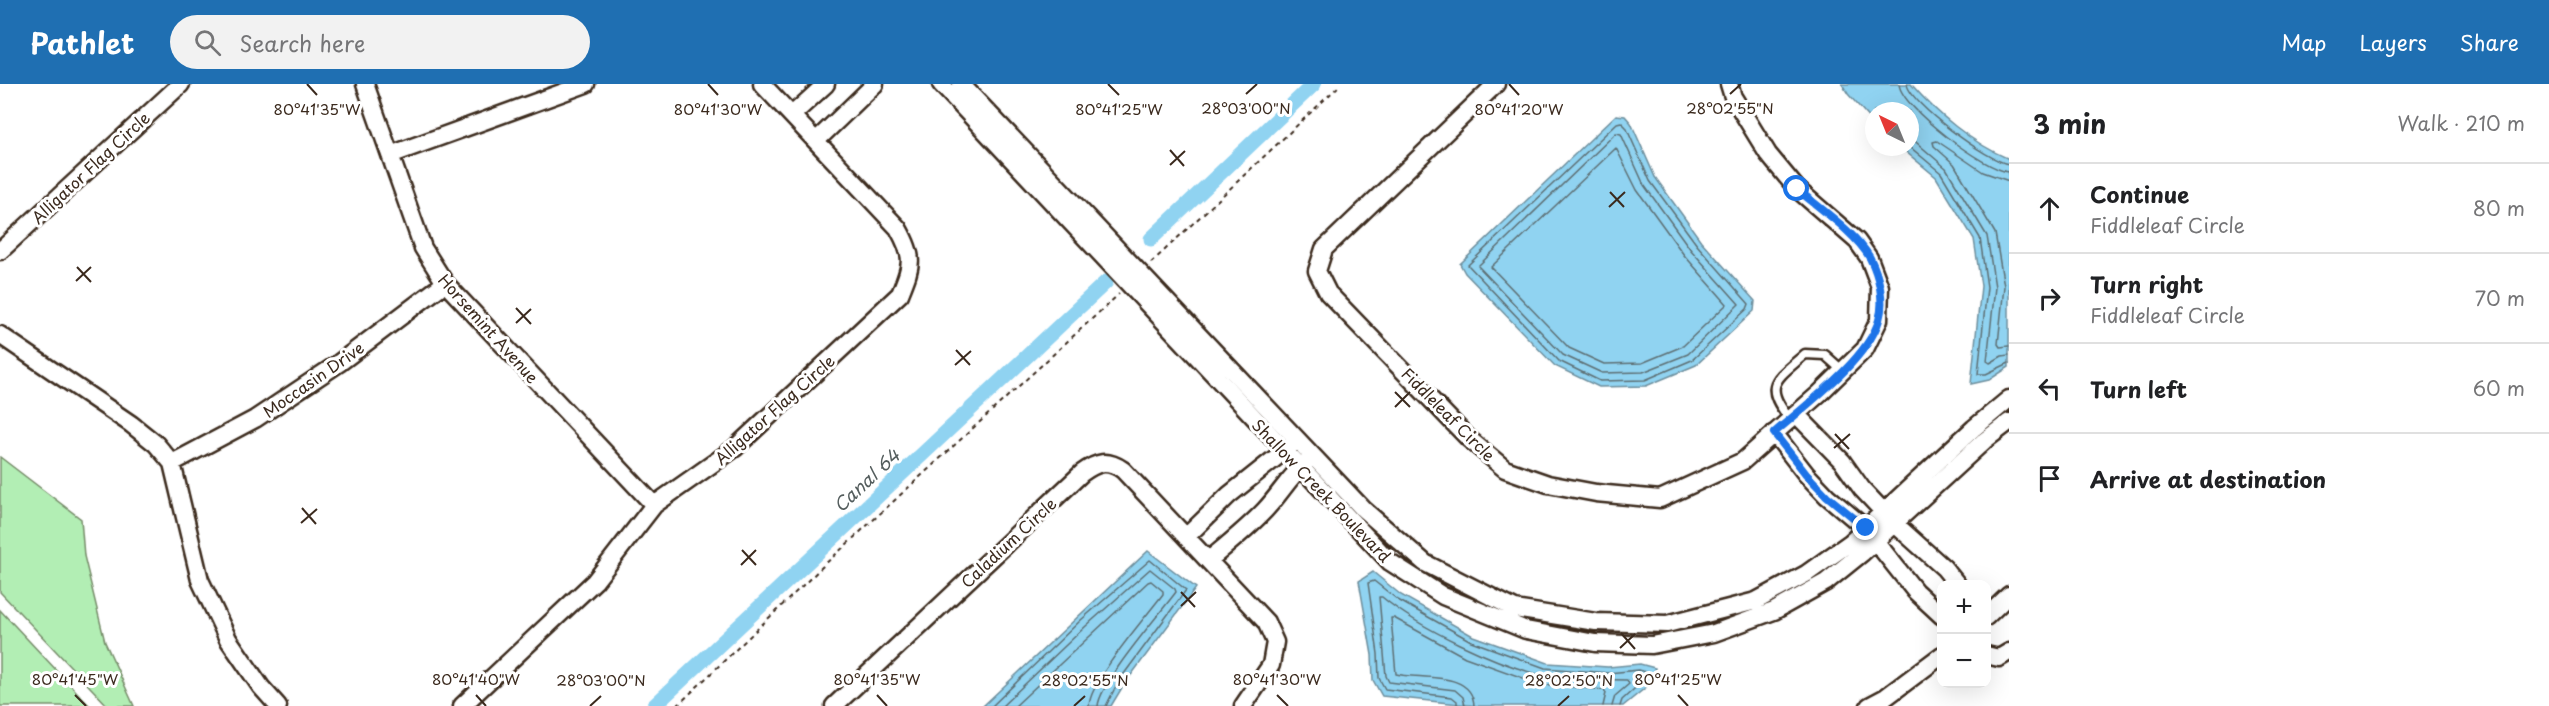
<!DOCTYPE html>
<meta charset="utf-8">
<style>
body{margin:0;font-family:"Playpen Sans",sans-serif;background:#f2f2f2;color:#202124}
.controls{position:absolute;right:18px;bottom:18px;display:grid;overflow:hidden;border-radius:12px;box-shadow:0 6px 24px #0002}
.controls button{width:54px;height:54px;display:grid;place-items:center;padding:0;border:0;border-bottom:2px solid #e0e0e0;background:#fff;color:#202124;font:30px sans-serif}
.compass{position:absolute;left:1865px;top:18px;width:54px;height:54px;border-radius:50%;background:#fff;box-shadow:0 6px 24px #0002;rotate:317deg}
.stop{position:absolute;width:18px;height:18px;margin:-14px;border:4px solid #1a73e8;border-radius:50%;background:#fff}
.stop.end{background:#1a73e8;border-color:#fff;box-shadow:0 2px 6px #0008}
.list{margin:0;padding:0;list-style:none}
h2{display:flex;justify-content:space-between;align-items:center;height:78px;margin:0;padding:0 24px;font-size:26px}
h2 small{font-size:20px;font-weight:400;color:#757577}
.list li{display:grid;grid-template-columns:39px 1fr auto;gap:18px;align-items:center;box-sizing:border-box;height:90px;padding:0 24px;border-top:2px solid #e0e0e0}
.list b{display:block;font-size:22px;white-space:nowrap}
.list p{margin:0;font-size:20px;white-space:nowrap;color:#757577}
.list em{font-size:20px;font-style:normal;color:#757577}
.icon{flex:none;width:33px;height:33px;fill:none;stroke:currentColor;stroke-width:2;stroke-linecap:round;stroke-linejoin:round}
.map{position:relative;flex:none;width:2009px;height:622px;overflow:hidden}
header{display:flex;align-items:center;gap:36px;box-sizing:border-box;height:84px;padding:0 30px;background:#1f6fb2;color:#fff}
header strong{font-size:28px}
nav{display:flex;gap:33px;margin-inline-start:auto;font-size:21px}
.search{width:420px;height:54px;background:#f2f2f2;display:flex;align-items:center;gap:15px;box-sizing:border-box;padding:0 21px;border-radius:33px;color:#757577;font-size:22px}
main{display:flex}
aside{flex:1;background:#fff}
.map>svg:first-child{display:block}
.green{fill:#b2eeb4;stroke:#768c69;stroke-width:1.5}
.water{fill:#90d3f1;stroke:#6e8f9d;stroke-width:1.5}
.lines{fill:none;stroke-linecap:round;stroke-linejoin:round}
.shore{stroke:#5d6e72;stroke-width:1.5}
.canal{stroke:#90d3f1;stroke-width:15}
.service-casing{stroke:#3b2a1e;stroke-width:13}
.minor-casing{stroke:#3b2a1e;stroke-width:21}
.path{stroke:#3b2a1e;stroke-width:2;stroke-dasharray:4.5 4.5;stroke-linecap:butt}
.service{stroke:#fff;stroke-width:8}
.minor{stroke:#fff;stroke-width:16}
.route{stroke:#1a73e8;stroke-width:8}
.ticks{fill:none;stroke:#3b2a1e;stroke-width:2}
.labels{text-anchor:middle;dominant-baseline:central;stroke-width:6;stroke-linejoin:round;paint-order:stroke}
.street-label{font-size:16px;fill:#3b2a1e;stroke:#fff}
.water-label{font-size:18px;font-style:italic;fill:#545d5d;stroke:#fff}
.ticks-label{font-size:15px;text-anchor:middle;fill:#3b2a1e;stroke:#fff;stroke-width:6;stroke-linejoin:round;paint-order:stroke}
</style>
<header>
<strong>Pathlet</strong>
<div class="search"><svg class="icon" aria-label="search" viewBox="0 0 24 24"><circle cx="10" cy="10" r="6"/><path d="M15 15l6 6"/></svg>Search here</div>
<nav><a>Map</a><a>Layers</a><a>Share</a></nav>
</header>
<main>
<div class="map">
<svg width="2009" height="622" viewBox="0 0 2009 622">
<rect width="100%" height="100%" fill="#fff"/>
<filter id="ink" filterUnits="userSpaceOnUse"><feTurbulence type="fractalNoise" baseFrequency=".0167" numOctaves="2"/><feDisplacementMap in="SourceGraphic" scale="12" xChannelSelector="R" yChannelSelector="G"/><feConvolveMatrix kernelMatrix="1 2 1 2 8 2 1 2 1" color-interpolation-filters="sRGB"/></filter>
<g filter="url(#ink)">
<!-- green -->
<path class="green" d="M0 373 81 435 84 472 105 558 134 622H108L0 508Z
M0 526 90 622H0Z"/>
<!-- water -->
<path class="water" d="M1842 0H1911C1937 30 1972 59 2009 75V283L1989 296 1971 300 1981 202 1974 155 1936 93 1900 63H1910V27H1874V39L1848 10Z
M1616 31 1625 32 1631 39 1655 93 1701 157 1755 217 1754 227 1696 281 1646 302 1599 303 1555 282 1465 189 1460 180Z
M1148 467 1196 504 1123 602 1111 622H983Z
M1373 488 1401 511 1473 552 1548 579 1608 583 1640 580 1655 584 1650 600 1623 622H1478L1382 612 1373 596 1372 571 1359 497Z"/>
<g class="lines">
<!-- shore -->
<path class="shore" d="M1899 0C1901 24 1985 86 2009 88
M1907 0C1909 19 1989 78 2009 80
M1621 38 1626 43 1650 97 1697 161 1749 220 1747 225 1692 276 1645 296 1600 297 1559 277 1468 181 1617 39Z
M1616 49 1621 50 1644 101 1691 166 1739 220 1688 270 1643 288 1602 289 1563 271 1478 182Z
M1910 53 1946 84 1987 152 1995 203 1987 277 1990 279 2002 272 2009 271
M1910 63 1941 89 1980 154 1987 203 1978 290H1986L2009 279
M1616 64 1637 106 1684 171 1727 220 1683 262 1642 279 1604 280 1569 264 1491 183Z
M2009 97 1983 88 1937 57 1933 58 1934 62 1954 80 1995 149 2004 202 1998 260 2000 263 2009 262
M992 622 1081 536 1150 476 1186 506 1118 598 1106 622
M1002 622 1086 542 1150 485 1175 505 1176 508C1159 531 1100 598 1098 622
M1015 622 1148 498 1151 497 1163 507V510C1146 533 1090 596 1089 622
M1457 622V617L1452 613 1385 605 1379 594 1378 570 1368 499 1374 497 1398 516 1471 557 1545 584 1608 589 1639 586 1645 588 1644 596 1622 616 1620 622
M1465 622 1463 613 1455 606 1389 598 1386 592 1379 513H1382C1420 545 1496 580 1544 592 1571 598 1601 595 1627 596L1629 600 1615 612 1612 622
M1474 622C1473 586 1420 596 1396 590L1391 534H1394L1465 573 1540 600 1604 606 1606 609 1603 622"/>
<!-- canal -->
<path class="canal" d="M1151 155 1314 0
M654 622 1106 198"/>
<defs>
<path id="service" d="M1790 335C1761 300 1777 295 1805 270L1825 271 1843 287"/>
<path id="minor" d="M365 0 423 164 445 199 654 421
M941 0 1390 478 1443 512 1526 546 1595 559 1652 561 1714 549 1774 527 1826 498 1862 469 1984 357 2009 338
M961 0 1364 426 1425 479 1515 525 1596 538 1667 540 1756 517 1806 490 1851 458 1974 344 2009 315
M1496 0 1324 165 1317 187 1328 209 1469 355 1505 385 1548 400 1596 409 1660 415 1743 377 1820 309 1865 265 1879 236 1880 203 1869 174 1857 157 1797 105 1768 70 1733 13 1729 0
M792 31 826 0
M816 57 875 0
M390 71 586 0
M0 167 181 0
M0 251 131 340 156 360 172 379 200 496 228 555 261 603 278 622
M1796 330 1842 377 1862 405 1895 440 1944 484 1957 500
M1774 349 1806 390 1827 412 1865 444 1915 507 1942 532
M172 379 255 335 339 279 445 199
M1187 452 1229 411 1293 360
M1209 476C1228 460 1248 444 1265 426 1280 410 1290 392 1307 377
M1986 533 2009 511
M1986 571 1999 574 2009 568
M462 622 595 497 654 421 735 364 900 210C912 180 915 174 898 144L762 0
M834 622 1082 389C1097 378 1107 375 1123 386L1266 538 1275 558 1271 581 1243 622
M1869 622 1886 613 1942 571"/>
</defs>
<!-- service casing -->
<use href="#service" class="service-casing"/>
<!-- minor casing -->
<use href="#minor" class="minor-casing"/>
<!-- path -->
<path class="path" d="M1151 179 1341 0
M677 622 822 483 1119 210"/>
<!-- service -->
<use href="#service" class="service"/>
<!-- minor -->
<use href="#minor" class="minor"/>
</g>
</g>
<g class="lines" filter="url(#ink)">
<!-- route -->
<path class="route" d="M1797 105C1819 124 1856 149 1870 174 1879 192 1885 217 1879 236 1868 275 1805 322 1774 349L1806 390 1827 412 1866 444"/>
</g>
<!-- ticks -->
<path class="ticks" d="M307 0 317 11M708 0 718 11M1108 0 1119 11M1509 0 1519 11M1246 10 1257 0M1730 10 1741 0M1170 66 1184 82M1170 81 1185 67M1610 108 1624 123M1609 123 1625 108M77 183 91 198M76 197 91 183M516 224 531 240M516 239 531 225M956 266 970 281M955 281 971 267M1395 308 1410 323M1395 323 1410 308M1835 350 1849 365M1834 364 1850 350M302 424 316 440M301 439 317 425M742 466 756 481M741 481 756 466M1181 508 1195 523M1181 522 1196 508M1621 549 1635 565M1620 564 1635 550M75 611 86 622M476 611 486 622M877 611 887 622M1277 611 1288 622M1678 611 1688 622M590 622 601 612M1074 622 1085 612M1558 622 1569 612"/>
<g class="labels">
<!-- street labels -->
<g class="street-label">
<text transform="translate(90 83) rotate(-43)">Alligator Flag Circle</text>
<text transform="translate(489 244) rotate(48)">Horsemint Avenue</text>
<text transform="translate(313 295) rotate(-35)">Moccasin Drive</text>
<text transform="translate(774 325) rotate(-42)">Alligator Flag Circle</text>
<text transform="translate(1449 330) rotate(45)">Fiddleleaf Circle</text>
<text transform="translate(1322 406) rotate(46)">Shallow Creek Boulevard</text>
<text transform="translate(1008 458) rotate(-43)">Caladium Circle</text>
</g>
<!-- water labels -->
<g class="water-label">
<text transform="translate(866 396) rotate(-43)">Canal 64</text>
</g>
</g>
<g class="ticks-label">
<text x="1246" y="30">28°03'00"N</text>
<text x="1730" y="30">28°02'55"N</text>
<text x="718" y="31">80°41'30"W</text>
<text x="1119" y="31">80°41'25"W</text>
<text x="1519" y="31">80°41'20"W</text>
<text x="317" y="31">80°41'35"W</text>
<text x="75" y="601">80°41'45"W</text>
<text x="476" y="601">80°41'40"W</text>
<text x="877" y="601">80°41'35"W</text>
<text x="1277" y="601">80°41'30"W</text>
<text x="1678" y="601">80°41'25"W</text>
<text x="601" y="602">28°03'00"N</text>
<text x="1085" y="602">28°02'55"N</text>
<text x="1569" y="602">28°02'50"N</text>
</g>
</svg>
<div class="controls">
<button>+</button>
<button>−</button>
</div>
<svg class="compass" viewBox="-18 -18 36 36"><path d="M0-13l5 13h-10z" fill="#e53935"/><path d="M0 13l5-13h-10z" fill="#757577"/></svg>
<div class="stop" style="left:1797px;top:105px"></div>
<div class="stop end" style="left:1866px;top:444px"></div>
</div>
<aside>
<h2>3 min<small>Walk · 210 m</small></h2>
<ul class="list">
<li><svg class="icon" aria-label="ahead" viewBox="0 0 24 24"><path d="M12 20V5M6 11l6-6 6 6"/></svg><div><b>Continue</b><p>Fiddleleaf Circle</p></div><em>80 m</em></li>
<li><svg class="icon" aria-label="right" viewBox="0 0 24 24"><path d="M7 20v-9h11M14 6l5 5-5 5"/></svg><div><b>Turn right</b><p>Fiddleleaf Circle</p></div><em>70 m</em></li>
<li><svg class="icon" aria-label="left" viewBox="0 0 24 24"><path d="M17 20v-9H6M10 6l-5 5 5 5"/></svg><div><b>Turn left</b></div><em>60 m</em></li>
<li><svg class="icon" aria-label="arrive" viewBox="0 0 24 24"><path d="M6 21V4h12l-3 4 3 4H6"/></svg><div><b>Arrive at destination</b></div></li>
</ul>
</aside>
</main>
